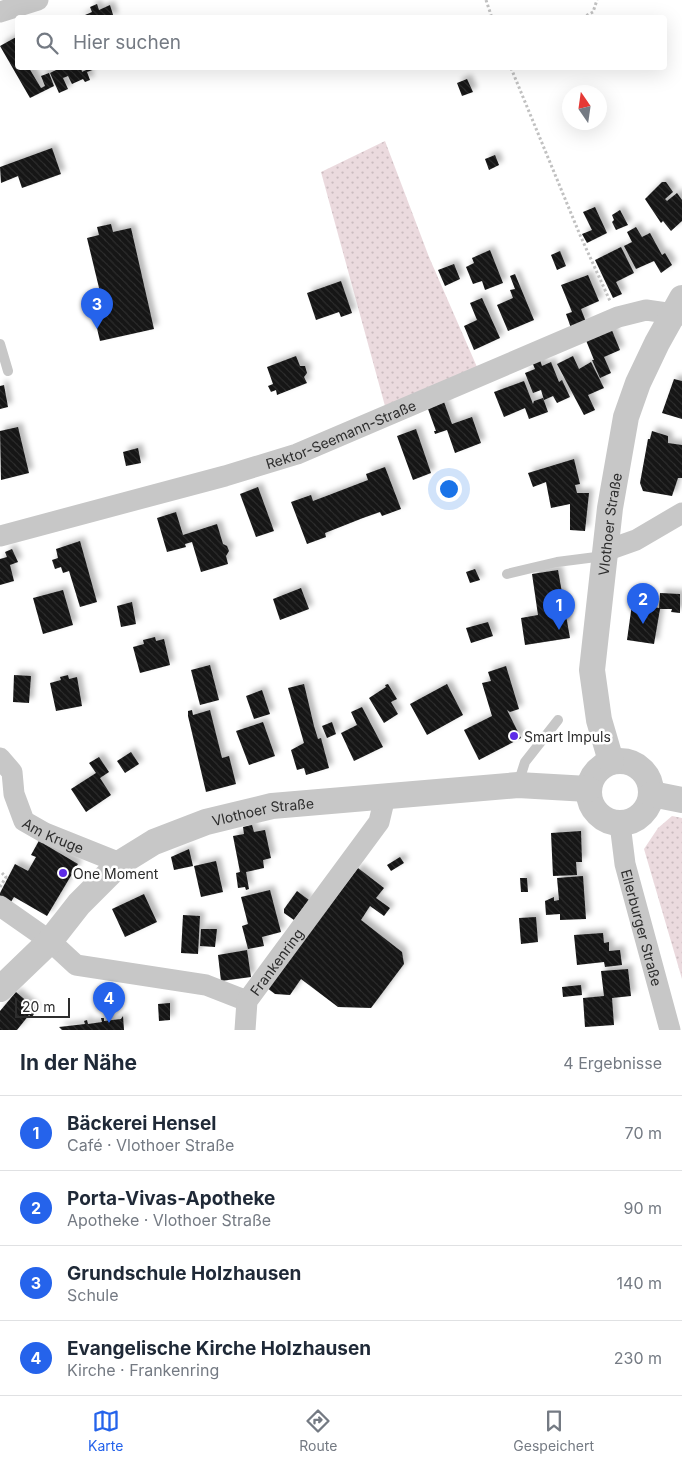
<!DOCTYPE html>
<html lang="de">
<meta charset="utf-8">
<style>
body{margin:0;font-family:Inter,sans-serif;background:#f6f6f7;color:#1f2937}
.compass{position:absolute;left:562px;top:85px;width:45px;height:45px;border-radius:50%;background:#fff;box-shadow:0 5px 20px #0002;rotate:347deg}
.scale{position:absolute;left:15px;bottom:12px;width:55px;box-sizing:border-box;padding-left:5px;border:2px solid #2d2d2d;border-top:0;font-size:14px;line-height:18px;white-space:nowrap;color:#2d2d2d;-webkit-text-stroke:4px #fff;paint-order:stroke}
.you{position:absolute;left:448px;top:488px;width:18px;height:18px;margin:-12px;border:4px solid #fff;border-radius:50%;background:#1a73e8;box-shadow:0 0 0 8px #1a73e833}
.badge{display:grid;place-items:center;width:32px;height:32px;border-radius:50%;background:#2563eb;color:#fff;font-size:16px;font-weight:700}
.pin{position:absolute;translate:-50% -41px;filter:drop-shadow(0 1px 2px #0008)}
.pin::after{content:'';position:absolute;top:26px;width:18px;height:15px;background:inherit;clip-path:polygon(0 0,100% 0,50% 100%)}
.list{margin:0;padding:0;list-style:none}
h2{display:flex;justify-content:space-between;align-items:center;height:65px;margin:0;padding:0 20px;font-size:21px}
h2 small{font-size:16px;font-weight:400;color:#747a83}
.list li{display:grid;grid-template-columns:32px 1fr auto;gap:15px;align-items:center;box-sizing:border-box;height:75px;padding:0 20px;border-top:1px solid #e0e1e3}
.list b{display:block;font-size:19px;white-space:nowrap}
.list p{margin:0;font-size:16px;white-space:nowrap;color:#747a83}
.list em{font-size:16px;font-style:normal;color:#747a83}
.icon{flex:none;width:28px;height:28px;fill:none;stroke:currentColor;stroke-width:2;stroke-linecap:round;stroke-linejoin:round}
.map{position:relative;flex:none;width:682px;height:1030px;overflow:hidden}
.search{position:absolute;background:#fff;box-shadow:0 5px 20px #0002;left:15px;right:15px;top:15px;height:55px;display:flex;align-items:center;gap:12px;box-sizing:border-box;padding:0 18px;border-radius:5px;color:#747a83;font-size:19px}
.sheet{height:365px;background:#fff}
nav{display:flex;justify-content:space-around;align-items:center;box-sizing:border-box;height:70px;border-top:1px solid #e0e1e3;background:#fff;font-size:14px;color:#747a83}
nav a{display:grid;justify-items:center;gap:2px}
nav .on{color:#2563eb}
.map>svg:first-child{display:block}
.grass{fill:url(#grass-dots)}
.building{fill:url(#building-back-hatch);filter:url(#shadow)}
.lines{fill:none;stroke-linecap:round;stroke-linejoin:round}
.path{stroke:#c1c1c1;stroke-width:3;stroke-dasharray:2.5 2.5;stroke-linecap:butt}
.service{stroke:#c7c7c7;stroke-width:10}
.minor{stroke:#c7c7c7;stroke-width:21}
.tertiary{stroke:#c7c7c7;stroke-width:26}
.poi-dot{fill:#5d2ce7;stroke:#fff;stroke-width:2}
.labels{text-anchor:middle;dominant-baseline:central;stroke-width:5;stroke-linejoin:round;paint-order:stroke}
.street-label{font-size:14px;fill:#2d2d2d;stroke:#fff}
.poi-label{font-size:14px;fill:#2d2d2d;stroke:#fff;text-anchor:start}
</style>
<div class="map">
<svg width="682" height="1030" viewBox="0 0 682 1030">
<defs>
<pattern id="grass-dots" width="8" height="8" patternUnits="userSpaceOnUse" patternTransform="scale(1.25)"><rect width="8" height="8" fill="#ebdade"/><path d="M2 2h.1M6 6h.1" fill="none" stroke="#cabbbf" stroke-width="1.8" stroke-linecap="round"/></pattern>
<pattern id="building-back-hatch" width="6" height="6" patternUnits="userSpaceOnUse" patternTransform="scale(1.25)"><rect width="6" height="6" fill="#141414"/><path d="M-1 5l2 2M0 0l6 6M5-1l2 2" fill="none" stroke="#2e2e2e"/></pattern>
<filter id="shadow"><feDropShadow dx="4.5" dy="-4.5" stdDeviation="2.5" flood-color="#0004"/></filter>
</defs>
<rect width="100%" height="100%" fill="#fff"/>
<!-- grass -->
<path class="grass" d="M385 141 429 257 477 367 385 406 321 172Z
M672 816 682 818V979L644 849 658 828Z"/>
<!-- building -->
<path class="building" d="M97 4 99 10 110 5 114 18H78L92 12 90 7Z
M18 36V68H29L41 88 45 86 41 76 49 73 54 86 30 98 0 46Z
M55 68H81L82 72 86 70 85 68H98L87 72 90 80 85 82 83 79 72 84 68 76 63 78 68 89 59 93 50 73 56 70Z
M467 79 473 92 462 96 457 83Z
M52 148 61 174 22 188 18 176 1 183 0 167Z
M495 155 499 165 489 170 485 159Z
M662 182H666L673 192 665 199 667 201 677 193 682 200V221L671 231 663 221 661 223 645 199Z
M595 207 607 233 587 243 582 234 592 230 583 212Z
M620 210 628 225 616 230 612 222 614 220 612 215Z
M111 224 113 232 131 228 154 329 100 341 89 295 100 292 87 238 99 235 97 227Z
M636 227 642 237 650 233 662 255 665 253 672 265 661 273 654 261 636 269 624 246 632 242 627 232Z
M621 247 634 273 616 282 622 294 613 298 595 260Z
M490 250 503 283 485 290 482 281 473 284 466 267 474 263 472 258Z
M560 251 566 266 557 270 551 255Z
M454 264 460 279 445 286 438 270Z
M515 274 534 320 508 331 497 305 513 298 510 290 515 289 510 276Z
M588 275 599 301 581 309 586 322 571 328 566 314 572 312 561 285Z
M341 281 352 313 341 317 339 312 316 320 307 293Z
M482 298 500 338 474 350 464 326 477 320 470 303Z
M611 328 620 350 604 357 611 373 600 378 592 360H594L585 338Z
M296 356 300 366H305L307 373 304 377 307 383 277 395 276 390 271 392 268 386 273 384 267 367Z
M573 356 579 369 591 362 604 388 588 395 595 410 584 415 557 364Z
M540 360 542 366 551 362 559 382 562 380 570 397 557 403 553 396 544 400 541 390 533 393 525 373 535 369 532 362Z
M674 379 682 381V419L662 413Z
M524 381 533 404 534 401 543 398 548 412 529 419 525 408 504 417 494 392Z
M4 385 8 407 0 409V386Z
M444 402 452 424 472 417 481 443 455 453 447 430 435 434 434 431H436L428 409Z
M18 427 29 473 1 480 0 431Z
M416 429 431 473 413 480 397 436Z
M652 431 668 436V443L682 445V478H678L672 496 643 491 640 483 648 439H650Z
M138 448 141 463 126 466 123 452Z
M574 459 580 484 575 485 577 493H589L585 531 570 530V504L551 508 546 482 533 487 528 473Z
M385 467 401 509 382 516 380 512 363 518 325 533 326 537 307 544 291 502 311 495 313 501 329 495 368 480 366 474Z
M258 487 274 531 256 537 240 494Z
M176 512 183 535 217 524 223 544 227 546 229 551 226 556 228 564 201 572 192 542 185 544 186 547 167 552 157 518Z
M80 541 97 602 80 607 69 571 63 573 61 567 55 569 52 560 58 558 56 549Z
M12 549 18 562 10 565 14 581 0 585V559L7 557 5 552Z
M475 569 480 580 470 583 466 572Z
M558 570 570 638 525 645 521 618 538 615 532 574Z
M301 588 309 609 280 620 273 599Z
M63 590 73 625 43 634 33 598Z
M660 593 680 594V613L671 612 672 609H660L654 644 627 640 632 604 659 608Z
M132 602 136 624 121 627 117 606Z
M488 622 493 636 471 643 466 628Z
M155 637 156 641 164 639 170 665 140 673 133 647 144 644 143 640Z
M210 665 219 700 200 705 191 670Z
M506 666 519 709 510 712 507 710 521 738 479 760 464 730 492 716 482 683 491 681 488 672Z
M14 675 31 676 29 703 13 702Z
M68 675 69 679 77 677 82 706 56 711 50 683 61 680 60 677Z
M304 684 314 726 318 739 321 738 329 768 306 775 304 768 297 770 291 750 304 743 288 688Z
M388 684 397 699 391 702 398 714 384 723 369 698 386 687 385 685Z
M447 684 463 715 427 735 410 704Z
M262 690 270 714 254 719 246 696Z
M362 707 383 747 354 761 341 733 357 725 351 712Z
M192 710 193 715 210 710 222 758 229 756 236 784 206 792 188 716V711Z
M263 722 275 756 249 765 236 731Z
M332 722 336 734 327 738 322 726Z
M131 752 139 764 125 773 117 761Z
M99 757 109 772 100 778 111 795 86 812 71 789 96 773 89 763Z
M252 825 254 832 265 830 271 858 263 860 264 868 246 872 249 889 246 890 245 887 238 888 236 873 240 872 233 836 244 834 243 827Z
M581 831 582 862H576L577 875 553 876 551 833Z
M41 837 47 840 44 844 78 864 47 916 14 897 9 905 0 900V893L15 864 28 871 36 857 31 855Z
M189 849 193 866 174 870 171 857Z
M400 857 404 863 391 871 387 865Z
M216 861 223 892 201 897 194 866Z
M358 868 384 888 376 898 390 908 384 916 370 906 361 920 402 952 404 964 371 1008 338 1007 301 979 290 995 275 994 267 988Z
M583 876 586 919 560 920V914L546 915 545 901 554 897V901L559 900 557 878Z
M520 878H527L528 892H521Z
M270 890 281 932 262 937 264 946 248 949 242 926 248 924 241 897Z
M297 891 309 900 294 920 284 913V909Z
M144 894 157 922 125 937 112 909Z
M183 915 200 916 198 954 181 953Z
M536 917 538 942 521 944 519 918Z
M201 929H217L215 947 200 946Z
M603 933 604 943 609 942V951L620 950 622 965 605 967 604 962 577 965 574 935Z
M247 950 251 977 221 981 218 955Z
M628 969 631 996 612 998 614 1025 585 1027 583 998 604 996 601 971Z
M581 985 582 995 563 997 562 987Z
M16 992 36 1009 32 1018 29 1015 17 1030H0V1011Z
M170 1003V1020L159 1021 158 1004Z
M123 1016 124 1030H62L59 1027 85 1024 84 1021 87 1020 88 1024 102 1022 101 1018H104V1021L121 1019Z"/>
<g class="lines">
<!-- path -->
<path class="path" d="M486 0 492 18
M582 18 593 12 597 0
M511 68 580 235 610 301
M0 887 6 877 2 873"/>
<!-- service -->
<path class="service" d="M0 344 8 371
M507 574 557 562 604 556
M518 784 525 762 558 720"/>
<!-- minor -->
<g class="minor">
<path d="M0 12 38 0"/>
<path id="s1" d="M0 536 225 476 297 454 618 317 646 310 682 315"/>
<path d="M605 551 636 540 682 513"/>
<path id="s2" d="M0 758 12 772 14 794 24 821 45 833 120 863"/>
<path id="s3" d="M620 824 625 864 670 1030"/>
<path d="M0 906 50 941 76 965 206 985 247 1001"/>
<path id="s4" d="M245 1030 247 1001 379 822 385 797"/>
</g>
<!-- tertiary -->
<g class="tertiary">
<circle cx="620" cy="792" r="31"/>
<path id="s5" d="M611 761 599 720 592 670 610 508 626 417 638 383 657 343 682 298"/>
<path d="M652 794 682 800"/>
<path id="s6" d="M0 989 50 941 79 904 120 863 154 842 206 822 272 806 518 785 588 789"/>
</g>
</g>
<!-- markers -->
<g class="poi-dot">
<circle cx="514" cy="736" r="5"/>
<circle cx="63" cy="873" r="5"/>
</g>
<g class="labels">
<!-- street labels -->
<g class="street-label">
<text stroke="none"><textPath href="#s1" startOffset="356">Rektor-Seemann-Straße</textPath></text>
<text stroke="none"><textPath href="#s5" startOffset="240">Vlothoer Straße</textPath></text>
<text stroke="none"><textPath href="#s6" startOffset="328">Vlothoer Straße</textPath></text>
<text stroke="none"><textPath href="#s2" startOffset="102">Am Kruge</textPath></text>
<text stroke="none"><textPath href="#s3" startOffset="106">Ellerburger Straße</textPath></text>
<text stroke="none"><textPath href="#s4" startOffset="78">Frankenring</textPath></text>
</g>
<!-- poi labels -->
<g class="poi-label">
<text x="524" y="736">Smart Impuls</text>
<text x="73" y="873">One Moment</text>
</g>
</g>
</svg>
<svg class="compass" viewBox="-18 -18 36 36"><path d="M0-13l5 13h-10z" fill="#e53935"/><path d="M0 13l5-13h-10z" fill="#747a83"/></svg>
<div class="scale">20 m</div>
<div class="you"></div>
<div class="pin badge" style="left:559px;top:630px">1</div>
<div class="pin badge" style="left:643px;top:624px">2</div>
<div class="pin badge" style="left:97px;top:329px">3</div>
<div class="pin badge" style="left:109px;top:1023px">4</div>
<div class="search"><svg class="icon" aria-label="search" viewBox="0 0 24 24"><circle cx="10" cy="10" r="6"/><path d="M15 15l6 6"/></svg>Hier suchen</div>
</div>
<section class="sheet">
<h2>In der Nähe<small>4 Ergebnisse</small></h2>
<ul class="list">
<li><span class="badge">1</span><div><b>Bäckerei Hensel</b><p>Café · Vlothoer Straße</p></div><em>70 m</em></li>
<li><span class="badge">2</span><div><b>Porta-Vivas-Apotheke</b><p>Apotheke · Vlothoer Straße</p></div><em>90 m</em></li>
<li><span class="badge">3</span><div><b>Grundschule Holzhausen</b><p>Schule</p></div><em>140 m</em></li>
<li><span class="badge">4</span><div><b>Evangelische Kirche Holzhausen</b><p>Kirche · Frankenring</p></div><em>230 m</em></li>
</ul>
</section>
<nav>
<a class="on"><svg class="icon" aria-label="map" viewBox="0 0 24 24"><path d="M3 6l6-2 6 2 6-2v14l-6 2-6-2-6 2zM9 4v14M15 6v14"/></svg>Karte</a>
<a><svg class="icon" aria-label="directions" viewBox="0 0 24 24"><path d="M12 3l9 9-9 9-9-9zM9 14v-3h6M13 9l2 2-2 2"/></svg>Route</a>
<a><svg class="icon" aria-label="saved" viewBox="0 0 24 24"><path d="M7 4h10v16l-5-4-5 4z"/></svg>Gespeichert</a>
</nav>
